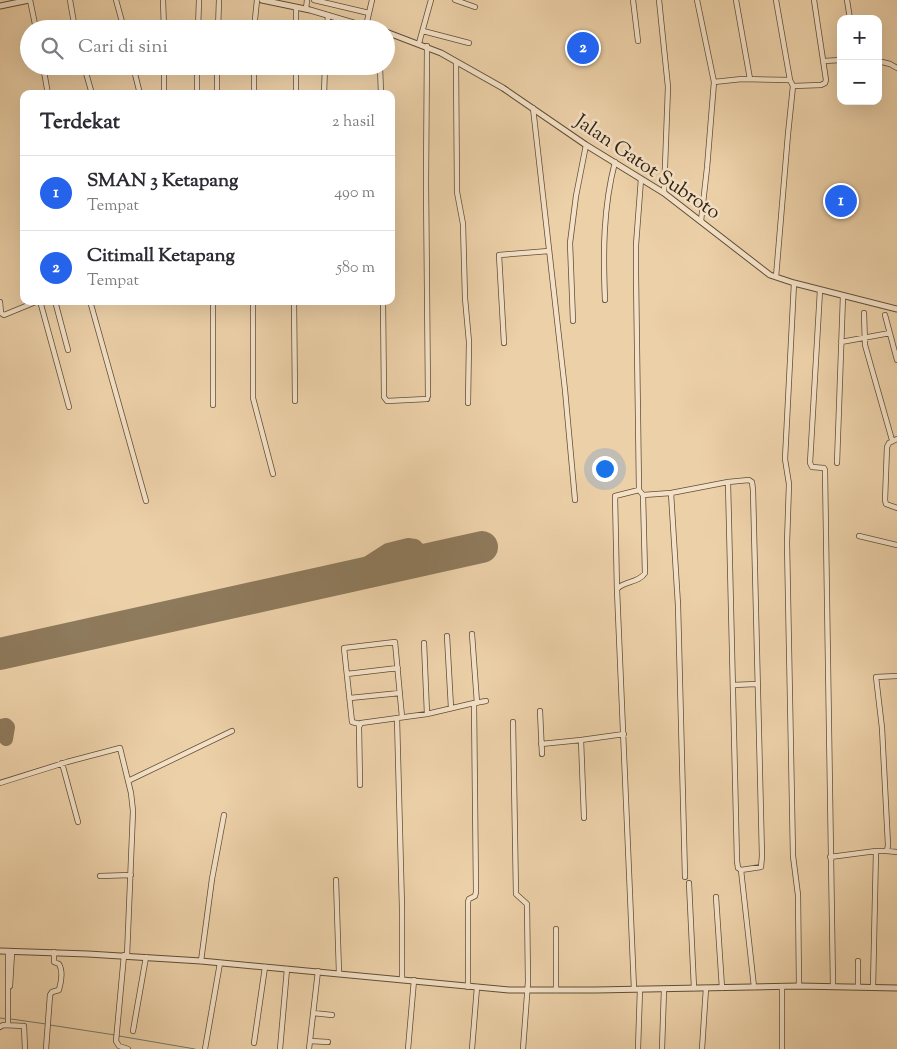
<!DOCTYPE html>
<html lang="id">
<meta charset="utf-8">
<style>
body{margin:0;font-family:"Sorts Mill Goudy",serif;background:#f2f2f3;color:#2b2b33}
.controls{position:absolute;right:15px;top:15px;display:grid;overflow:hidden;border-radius:10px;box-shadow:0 5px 20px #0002}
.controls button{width:45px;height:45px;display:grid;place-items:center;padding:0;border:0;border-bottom:1px solid #e1e1e2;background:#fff;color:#2b2b33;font:25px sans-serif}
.you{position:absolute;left:604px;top:468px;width:18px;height:18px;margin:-12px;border:4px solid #fff;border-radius:50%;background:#1a73e8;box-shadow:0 0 0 8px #1a73e833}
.badge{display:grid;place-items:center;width:32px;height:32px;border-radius:50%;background:#2563eb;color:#fff;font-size:16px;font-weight:700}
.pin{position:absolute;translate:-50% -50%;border:2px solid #fff;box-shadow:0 1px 5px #0006}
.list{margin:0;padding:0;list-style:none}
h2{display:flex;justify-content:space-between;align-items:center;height:65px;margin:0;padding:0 20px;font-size:21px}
h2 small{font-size:16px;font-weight:400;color:#7c7c81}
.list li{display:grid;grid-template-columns:32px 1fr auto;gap:15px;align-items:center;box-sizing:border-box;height:75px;padding:0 20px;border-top:1px solid #e1e1e2}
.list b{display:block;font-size:19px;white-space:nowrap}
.list p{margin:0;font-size:16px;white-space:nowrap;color:#7c7c81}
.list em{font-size:16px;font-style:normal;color:#7c7c81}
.icon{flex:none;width:28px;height:28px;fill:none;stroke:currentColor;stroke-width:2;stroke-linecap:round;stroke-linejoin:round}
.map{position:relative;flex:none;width:897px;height:1049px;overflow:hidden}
.search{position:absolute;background:#fff;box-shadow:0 5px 20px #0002;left:20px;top:20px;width:375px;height:55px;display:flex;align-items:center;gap:12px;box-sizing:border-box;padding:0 18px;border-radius:28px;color:#7c7c81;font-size:19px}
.panel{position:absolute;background:#fff;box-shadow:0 5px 20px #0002;left:20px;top:90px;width:375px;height:215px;border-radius:10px}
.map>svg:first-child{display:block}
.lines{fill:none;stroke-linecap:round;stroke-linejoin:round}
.stream{stroke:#707b70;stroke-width:1}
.taxiway{stroke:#8e7a5c;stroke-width:14}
.runway{stroke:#8e7a5c;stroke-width:32}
.minor-casing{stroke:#604e36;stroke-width:6}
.tertiary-casing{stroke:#604e36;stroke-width:7}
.minor{stroke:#f3e0c6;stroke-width:4.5}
.tertiary{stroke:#f3e0c6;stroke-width:5}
.labels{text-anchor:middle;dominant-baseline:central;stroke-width:5;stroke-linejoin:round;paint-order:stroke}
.street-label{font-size:20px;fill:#312310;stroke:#f3e0c6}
</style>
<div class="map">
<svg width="897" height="1049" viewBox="0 0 897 1049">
<rect width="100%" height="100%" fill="#ecd0a8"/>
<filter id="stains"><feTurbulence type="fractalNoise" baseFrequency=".004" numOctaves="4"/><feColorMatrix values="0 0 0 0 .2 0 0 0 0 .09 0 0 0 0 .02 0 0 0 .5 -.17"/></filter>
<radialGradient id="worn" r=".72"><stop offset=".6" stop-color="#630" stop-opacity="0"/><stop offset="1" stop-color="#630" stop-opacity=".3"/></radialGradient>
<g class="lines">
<!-- stream -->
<path class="stream" d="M0 1018 7 1019
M11 1019 46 1024
M50 1025 115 1035
M119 1036 195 1049"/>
<!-- taxiway -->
<path class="taxiway" d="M338 579 360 568 388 550 408 545 415 546 418 549 421 561
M0 726 6 725 8 727 6 739"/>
<!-- runway -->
<path class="runway" d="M0 654 482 547"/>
<defs>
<path id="minor" d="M30 0 36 29
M70 0 75 29
M116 0 124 29
M163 0 164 29
M314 0 369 13
M455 0 475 7
M633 0 638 41
M659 0 668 87 664 193
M697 0 714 82 707 168 701 221
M736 0 750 79
M847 0 850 19
M296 7V29
M306 9 307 0
M366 26 372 0
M198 29 199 0
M218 29 219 0
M254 29 257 0
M327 29 328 15
M423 31 469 43
M419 43 431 0
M427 46 426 183 428 396
M824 61 841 60
M878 61 890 64 897 68
M456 62 457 192 463 224 465 298 469 342 468 403
M43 66 48 94
M84 66 92 94
M133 66 140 94
M217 66V94
M380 66 381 94
M714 82 742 79 790 80
M793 86 821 85 825 83 826 80 814 0
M164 94V66
M197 94V66
M254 94V66
M296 94V66
M324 94 325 66
M533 108 565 390 575 500
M776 277 788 134 793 86 790 80 776 0
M794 283 785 459 789 484 787 543 793 856 798 895 799 986
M820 290 810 463 812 467 824 468 825 470 833 986
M605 300C603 253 603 208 615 162
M40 301 69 407
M55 301 68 350
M90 301 146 501
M253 301V398L273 474
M294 301 295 401
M383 301 384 397 387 401 427 399
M0 302 1 313 4 315 38 301
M864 313 865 345 892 440
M885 315 897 360
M573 321 570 243 576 196 586 145
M841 342 890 333
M504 343 499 255 549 251
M213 405V301
M897 439 889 443 887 447 885 500 886 504 897 508
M837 463 843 296
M749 480 752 482 753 490 762 856 761 867 741 870 738 868 737 861 728 482Z
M671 493 678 605 685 877
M643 495 671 493 728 482
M859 536 897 545
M617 589C624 581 639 583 645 573L643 495 639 490 636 275V245L641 179
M472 634 477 703
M447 636 451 708
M424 643 427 714
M347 674 398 668
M733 685 757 684
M350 698 400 693
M475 703 486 701
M540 711 542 754
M397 719 402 908V979
M513 722 516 894 527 904 528 982 523 1049
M360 724 352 722 344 648 395 642 402 717
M541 744 581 740
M62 763 78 822
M128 781 232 731
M0 783 67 762 120 748 131 793 133 811 127 956
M360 785 359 727 361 723 427 714 474 703 476 892 475 896 469 899 468 902V987
M584 818 581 740 624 734
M876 851H887L888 845 882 728 876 677 897 676
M887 851 897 852
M830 857 876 851 873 987
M741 870 754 987
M100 876 131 875
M336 880 339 973
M689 883 694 988
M716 897 722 988
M8 951V1024
M124 955 116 1041 119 1046 128 1049
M201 961 212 879 224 815
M858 961V986
M10 986 12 952
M782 986V1049
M634 989 617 590 615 496 639 490
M556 990V929
M313 1013 332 1015
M0 1027 3 1025 24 1026 25 1049
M133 1031 146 957
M310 1041 328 1042
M254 1043 265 967
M46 1049 50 995 52 992 59 990C61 983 63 971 59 964L54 962V952
M205 1049 220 963
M280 1049 287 969
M309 1049 318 971
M408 1049 414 980
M472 1049 477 987
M638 1049 640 989
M662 1049 664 989
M702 1049 706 988"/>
<path id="tertiary" d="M262 0 310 10 374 29
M0 6 29 0
M386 32 441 53 503 88 586 145 664 193 770 275 794 283 897 309
M0 951 88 954 201 961 509 990H596L799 986 897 988"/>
</defs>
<!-- minor casing -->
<use href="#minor" class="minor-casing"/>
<!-- tertiary casing -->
<use href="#tertiary" class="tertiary-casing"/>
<!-- minor -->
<use href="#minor" class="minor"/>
<!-- tertiary -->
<use href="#tertiary" class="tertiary"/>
</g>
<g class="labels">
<!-- street labels -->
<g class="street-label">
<text transform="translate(647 168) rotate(34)">Jalan Gatot Subroto</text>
</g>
</g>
<rect width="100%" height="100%" filter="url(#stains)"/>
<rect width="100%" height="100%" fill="url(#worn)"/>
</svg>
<div class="controls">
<button>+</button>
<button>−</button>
</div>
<div class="you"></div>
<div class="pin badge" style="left:841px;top:201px">1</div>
<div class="pin badge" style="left:583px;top:48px">2</div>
<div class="search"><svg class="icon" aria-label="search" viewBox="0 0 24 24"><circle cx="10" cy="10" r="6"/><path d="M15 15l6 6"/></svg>Cari di sini</div>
<section class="panel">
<h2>Terdekat<small>2 hasil</small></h2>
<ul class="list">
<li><span class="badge">1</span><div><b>SMAN 3 Ketapang</b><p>Tempat</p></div><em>490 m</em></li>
<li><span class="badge">2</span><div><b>Citimall Ketapang</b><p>Tempat</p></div><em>580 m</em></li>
</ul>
</section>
</div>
